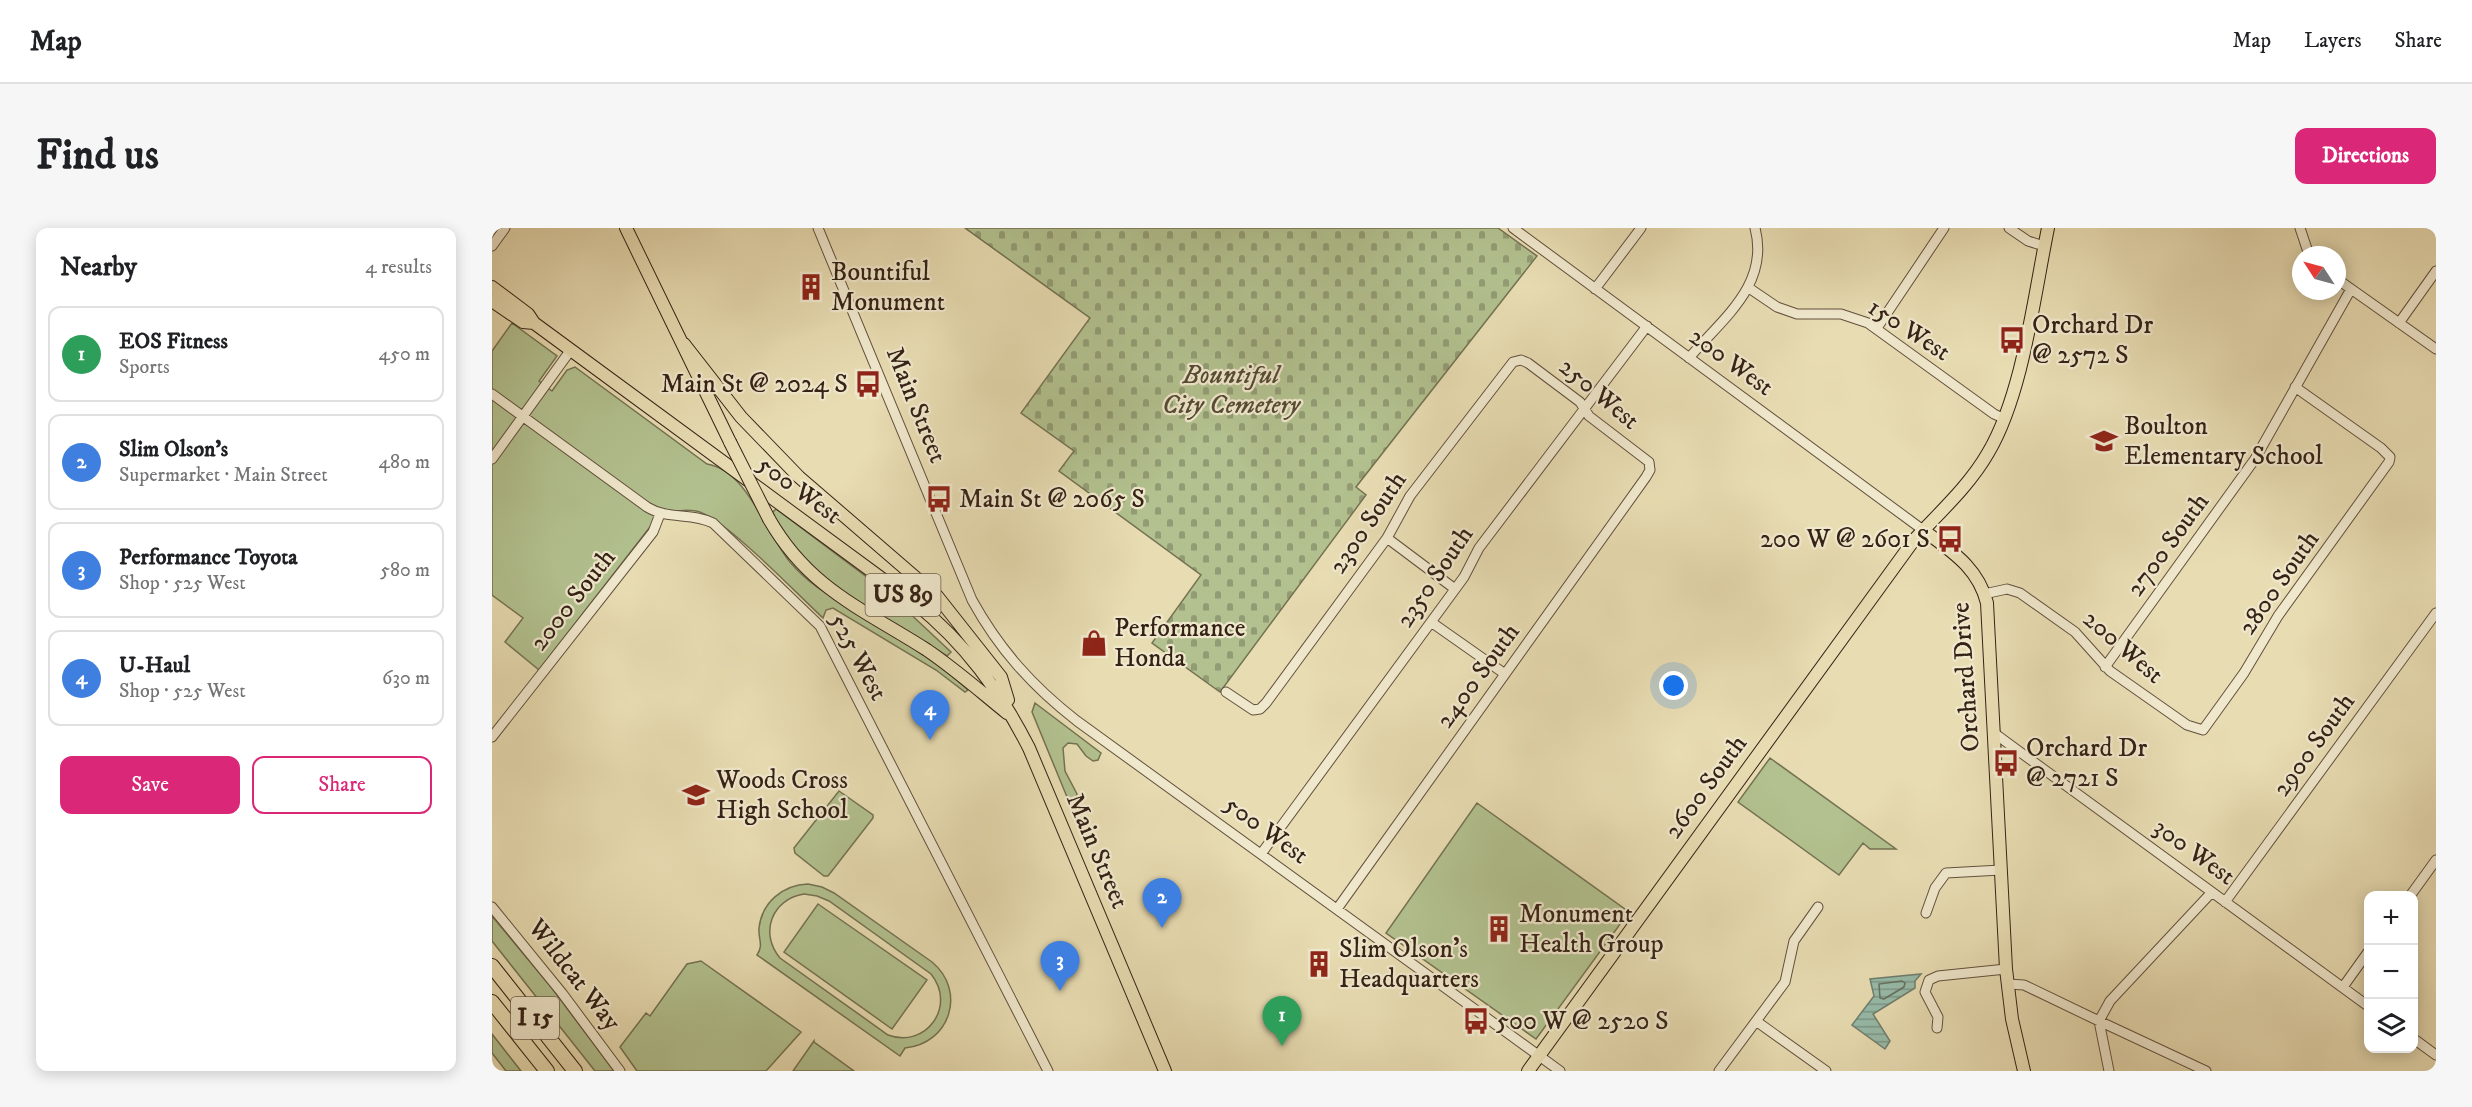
<!DOCTYPE html>
<meta charset="utf-8">
<style>
body{margin:0;font-family:"IM FELL DW Pica",serif;background:#f6f6f6;color:#202124}
.controls{position:absolute;right:18px;bottom:18px;display:grid;overflow:hidden;border-radius:12px;box-shadow:0 3px 15px #0003}
.controls button{width:54px;height:54px;display:grid;place-items:center;padding:0;border:0;border-bottom:2px solid #e0e0e0;background:#fff;color:#202124;font:30px sans-serif}
.compass{position:absolute;left:1800px;top:18px;width:54px;height:54px;border-radius:50%;background:#fff;box-shadow:0 3px 15px #0003;rotate:306deg}
.you{position:absolute;left:1182px;top:458px;width:21px;height:21px;margin:-15px;border:4px solid #fff;border-radius:50%;background:#1a73e8;box-shadow:0 0 0 9px #1a73e833}
.badge{display:grid;place-items:center;width:39px;height:39px;border-radius:50%;background:#db2777;color:#fff;font-size:20px;font-weight:700}
.pin{position:absolute;translate:-50% -50px;filter:drop-shadow(0 2px 3px #0008)}
.pin::after{content:'';position:absolute;top:32px;width:21px;height:18px;background:inherit;clip-path:polygon(0 0,100% 0,50% 100%)}
.list{margin:0;padding:0;list-style:none}
h2{display:flex;justify-content:space-between;align-items:center;height:78px;margin:0;padding:0 24px;font-size:26px}
h2 small{font-size:20px;font-weight:400;color:#757577}
.list li{display:grid;grid-template-columns:39px 1fr auto;gap:18px;align-items:center;box-sizing:border-box;height:96px;margin:0 12px 12px;padding:0 12px;border:2px solid #e0e0e0;border-radius:12px}
.list b{display:block;font-size:22px;white-space:nowrap}
.list p{margin:0;font-size:20px;white-space:nowrap;color:#757577}
.list em{font-size:20px;font-style:normal;color:#757577}
.actions{display:flex;gap:12px;padding:18px 24px}
.actions a{flex:1;padding:14px 0;border:2px solid #db2777;border-radius:12px;text-align:center;font-size:21px;color:#db2777}
.actions .main{background:#db2777;color:#fff}
.icon{flex:none;width:33px;height:33px;fill:none;stroke:currentColor;stroke-width:2;stroke-linecap:round;stroke-linejoin:round}
.map{position:relative;flex:none;width:1944px;height:843px;overflow:hidden;border-radius:12px}
header{display:flex;align-items:center;gap:36px;box-sizing:border-box;height:84px;padding:0 30px;background:#fff;border-bottom:2px solid #e0e0e0}
header strong{font-size:28px}
nav{display:flex;gap:33px;margin-inline-start:auto;font-size:21px}
.intro{display:flex;align-items:center;justify-content:space-between;box-sizing:border-box;height:144px;padding:0 36px}
h1{margin:0;font-size:42px}
.button{padding:15px 27px;border-radius:12px;background:#db2777;color:#fff;font-size:21px;font-weight:700}
main{display:flex;gap:36px;padding:0 36px}
aside{flex:1;background:#fff;border-radius:12px;box-shadow:0 3px 15px #0003}
.map>svg:first-child{display:block}
.green{fill:#b2c18f;stroke:#747252;stroke-width:1.5;fill-rule:evenodd}
.cemetery{fill:url(#cemetery-stones);stroke:#747252;stroke-width:1.5}
.water{fill:url(#water-rules);stroke:#707e6f;stroke-width:1.5}
.lines{fill:none;stroke-linecap:round;stroke-linejoin:round}
.shore{stroke:#666f60;stroke-width:1.5}
.minor-casing{stroke:#62503d;stroke-width:11}
.major-casing{stroke:#352216;stroke-width:14}
.highway-casing{stroke:#352216;stroke-width:16}
.minor{stroke:#f0e8cd;stroke-width:9}
.major{stroke:#e8dcb2;stroke-width:12}
.highway{stroke:#e8dcb2;stroke-width:14}
.major-bridge-casing{stroke:#352216;stroke-width:14;stroke-linecap:butt}
.major-bridge{stroke:#e8dcb2;stroke-width:12}
.labels{text-anchor:middle;dominant-baseline:central;stroke-width:4.5;stroke-linejoin:round;paint-order:stroke}
.shield{fill:#f0e8cd;stroke:#6d5d4d;stroke-width:1.5}
.shield-label{font-size:24px;font-weight:bold;fill:#352216}
.poi-label{font-size:26px;fill:#352216;stroke:#f0e8cd;text-anchor:start}
.street-label{font-size:26px;fill:#352216;stroke:#f0e8cd}
.park-label{font-size:26px;font-style:italic;fill:#544a34;stroke:#f0e8cd}
</style>
<header>
<strong>Map</strong>
<nav><a>Map</a><a>Layers</a><a>Share</a></nav>
</header>
<div class="intro"><h1>Find us</h1><a class="button">Directions</a></div>
<main>
<aside>
<h2>Nearby<small>4 results</small></h2>
<ul class="list">
<li><span class="badge" style="background:#2e9e5b">1</span><div><b>EOS Fitness</b><p>Sports</p></div><em>450 m</em></li>
<li><span class="badge" style="background:#3f7fe0">2</span><div><b>Slim Olson's</b><p>Supermarket · Main Street</p></div><em>480 m</em></li>
<li><span class="badge" style="background:#3f7fe0">3</span><div><b>Performance Toyota</b><p>Shop · 525 West</p></div><em>580 m</em></li>
<li><span class="badge" style="background:#3f7fe0">4</span><div><b>U-Haul</b><p>Shop · 525 West</p></div><em>630 m</em></li>
</ul>
<div class="actions"><a class="main">Save</a><a>Share</a></div>
</aside>
<div class="map">
<svg width="1944" height="843" viewBox="0 0 1944 843">
<defs>
<pattern id="cemetery-stones" width="16" height="16" patternUnits="userSpaceOnUse" patternTransform="scale(1.5)"><rect width="16" height="16" fill="#b2c18f"/><path d="M2 7V4a2 2 0 0 1 4 0v3zM10 15v-3a2 2 0 0 1 4 0v3z" fill="#929c74"/></pattern>
<pattern id="water-rules" width="6" height="5" patternUnits="userSpaceOnUse" patternTransform="scale(1.5)"><rect width="6" height="5" fill="#97bcaa"/><path d="M0 2.5h6" fill="none" stroke="#7c9889"/></pattern>
</defs>
<rect width="100%" height="100%" fill="#e8dcb2"/>
<filter id="stains"><feTurbulence type="fractalNoise" baseFrequency=".00333" numOctaves="4"/><feColorMatrix values="0 0 0 0 .2 0 0 0 0 .09 0 0 0 0 .02 0 0 0 .5 -.17"/></filter>
<radialGradient id="worn" r=".72"><stop offset=".6" stop-color="#630" stop-opacity="0"/><stop offset="1" stop-color="#630" stop-opacity=".3"/></radialGradient>
<!-- green -->
<path class="green" d="M20 95 65 128 47 153 60 163 75 142 83 139 215 236C255 242 274 305 298 334 316 356 340 369 363 383 402 408 442 431 476 462L473 464 444 442 341 380 334 382 331 390C306 367 231 288 204 283 186 280 175 286 161 295L47 442 13 414 31 390 0 367V123Z
M284 281 396 365 459 424 455 428 337 356 297 317 280 285Z
M543 475 609 525 606 532 601 533 594 528 585 516 576 515 571 520 573 543 585 566 582 572 575 569 540 484Z
M1278 530 1404 621H1378L1371 615 1347 647 1246 574Z
M347 563 381 587V590L336 648H332L303 625 302 620Z
M985 575 1137 684 1044 811 894 705Z
M316 656 330 659 342 665 440 734C475 763 458 816 413 820L408 828 265 727C272 717 266 711 267 700 270 674 291 657 316 656ZM312 666 325 668 337 673 439 746C465 778 434 821 396 807L288 730C267 705 280 671 312 666Z
M326 676 435 752 400 801 292 724Z
M0 688 59 759 122 843H103L0 713Z
M209 733 309 804 274 843H145L128 819 154 785 158 788 195 736Z
M0 806 29 843H14L0 825Z
M322 813V814L362 843H301Z"/>
<!-- cemetery -->
<path class="cemetery" d="M473 0H1006L1045 28 864 259 874 267 728 464 660 415 709 347 567 243 582 223 529 185 598 90Z"/>
<!-- water -->
<path class="water" d="M1429 746 1423 753V760L1381 786 1398 813 1393 821 1360 797 1382 768 1378 751Z"/>
<g class="lines">
<!-- shore -->
<path class="shore" d="M1410 753 1413 755 1412 759 1392 771 1388 770 1387 756Z"/>
<defs>
<path id="minor" d="M326 0 480 372C507 421 540 458 585 493L1068 843
M1021 0 1431 302
M1517 0 1536 13 1552 18
M1808 0 1817 27
M0 18 13 0
M1845 51 1944 121
M1257 60 1285 79 1305 86H1349L1376 95 1502 186 1513 191
M1103 61 1149 0
M1907 95 1944 43
M1385 100 1452 0
M1197 130C1230 91 1278 57 1263 0
M0 166 155 279C176 292 199 284 221 295L328 398 556 843
M0 231 78 123
M895 310 963 361
M1492 366 1515 361 1528 365 1583 404 1618 443 1695 497 1711 502 1752 445 1786 388 1897 234 1898 229 1889 220 1803 159
M939 394 1013 446
M1613 439 1763 231 1859 61
M734 464 761 482 768 481 774 475 895 310 918 268 1021 134 1029 132 1036 135 1088 174 1097 188 1157 234 1158 242 1154 249 845 681
M1502 505 1876 778
M0 509 161 304 168 286
M769 626 972 349 987 320 1155 98
M1918 668 1944 632
M1733 674 1944 385
M0 679 70 765 128 843
M1434 685 1443 660 1454 645 1509 642
M1516 756 1532 757 1607 793 1617 843
M1851 759 1876 724
M1264 793 1334 843
M1445 800 1446 789 1433 764 1437 752 1446 748 1514 741
M1922 811 1944 827
M1227 843 1293 754 1302 713 1326 679
M1714 843 1607 793 1618 773 1720 664"/>
<path id="major" d="M134 0 238 214
M0 59 36 86 42 95 423 375C473 415 508 463 537 520L673 843
M0 73 31 94 42 95
M192 116 249 189 307 249 445 368 509 449 516 472
M277 291C317 361 371 381 435 422 463 441 489 464 515 485
M1431 302C1459 323 1486 339 1495 375L1514 741 1520 791 1532 843
M1036 843 1422 312C1448 284 1477 258 1496 225 1531 166 1542 68 1556 0"/>
<path id="highway" d="M0 738 83 843
M0 774 55 843"/>
</defs>
<!-- minor casing -->
<use href="#minor" class="minor-casing"/>
<!-- major casing -->
<use href="#major" class="major-casing"/>
<!-- highway casing -->
<use href="#highway" class="highway-casing"/>
<!-- minor -->
<use href="#minor" class="minor"/>
<!-- major -->
<use href="#major" class="major"/>
<!-- highway -->
<use href="#highway" class="highway"/>
<defs>
<path id="major-bridge" d="M238 214 277 291"/>
</defs>
<!-- major-bridge casing -->
<use href="#major-bridge" class="major-bridge-casing"/>
<!-- major-bridge -->
<use href="#major-bridge" class="major-bridge"/>
</g>
<!-- icons -->
<defs>
<symbol id="building-bare" viewBox="-9 -9 18 18"><path d="M-4-6H4V6H1V3H-1V6H-4ZM-2.5-4.3h1.7v1.8h-1.7ZM.8-4.3h1.7v1.8H.8ZM-2.5-1h1.7V.8h-1.7ZM.8-1h1.7V.8H.8Z" fill="#8f2418" stroke="#f0e8cd" stroke-width="2.5" paint-order="stroke"/></symbol>
<symbol id="bus-bare" viewBox="-9 -9 18 18"><path d="M-5-6H5V4H4V6H2V4H-2V6H-4V4H-5ZM-3.5-4V0h7V-4ZM-3.5 1.2v1.5H-2V1.2ZM2 1.2v1.5H3.5V1.2Z" fill="#8f2418" stroke="#f0e8cd" stroke-width="2.5" paint-order="stroke"/></symbol>
<symbol id="school-bare" viewBox="-9 -9 18 18"><path d="M0-5L7-2L0 1L-7-2ZM-4 1L0 2.5L4 1V4Q0 6-4 4Z" fill="#8f2418" stroke="#f0e8cd" stroke-width="2.5" paint-order="stroke"/></symbol>
<symbol id="shop-bare" viewBox="-9 -9 18 18"><path d="M-5-2.5h2.3a2.7 3.5 0 0 1 5.4 0H5L5.5 6h-11ZM-1.5-2.5h3a1.5 2.3 0 0 0-3 0Z" fill="#8f2418" stroke="#f0e8cd" stroke-width="2.5" paint-order="stroke"/></symbol>
</defs>
<g fill-rule="evenodd">
<use href="#building-bare" x="300" y="40" width="38" height="38"/>
<use href="#bus-bare" x="1501" y="93" width="38" height="38"/>
<use href="#bus-bare" x="357" y="137" width="38" height="38"/>
<use href="#school-bare" x="1593" y="194" width="38" height="38"/>
<use href="#bus-bare" x="428" y="252" width="38" height="38"/>
<use href="#bus-bare" x="1439" y="292" width="38" height="38"/>
<use href="#shop-bare" x="583" y="396" width="38" height="38"/>
<use href="#bus-bare" x="1495" y="516" width="38" height="38"/>
<use href="#school-bare" x="185" y="548" width="38" height="38"/>
<use href="#building-bare" x="988" y="682" width="38" height="38"/>
<use href="#building-bare" x="808" y="717" width="38" height="38"/>
<use href="#bus-bare" x="965" y="774" width="38" height="38"/>
</g>
<g class="labels">
<!-- shield labels -->
<g class="shield">
<rect x="373.5" y="346" width="75" height="42" rx="4.5"/>
<rect x="19" y="769" width="48" height="42" rx="4.5"/>
</g>
<g class="shield-label">
<text x="411" y="367">US 89</text>
<text x="43" y="790">I 15</text>
</g>
<!-- poi labels -->
<g class="poi-label">
<text x="339" y="44">Bountiful<tspan x="339" dy="30">Monument</tspan></text>
<text x="1540" y="97">Orchard Dr<tspan x="1540" dy="30">@ 2572 S</tspan></text>
<text x="356" y="156" text-anchor="end">Main St @ 2024 S</text>
<text x="1632" y="198">Boulton<tspan x="1632" dy="30">Elementary School</tspan></text>
<text x="467" y="271">Main St @ 2065 S</text>
<text x="1438" y="311" text-anchor="end">200 W @ 2601 S</text>
<text x="622" y="400">Performance<tspan x="622" dy="30">Honda</tspan></text>
<text x="1534" y="520">Orchard Dr<tspan x="1534" dy="30">@ 2721 S</tspan></text>
<text x="224" y="552">Woods Cross<tspan x="224" dy="30">High School</tspan></text>
<text x="1027" y="686">Monument<tspan x="1027" dy="30">Health Group</tspan></text>
<text x="847" y="721">Slim Olson's<tspan x="847" dy="30">Headquarters</tspan></text>
<text x="1004" y="793">500 W @ 2520 S</text>
</g>
<!-- street labels -->
<g class="street-label">
<text transform="translate(1417 102) rotate(33)">150 West</text>
<text transform="translate(1239 134) rotate(36)">200 West</text>
<text transform="translate(1107 166) rotate(40)">250 West</text>
<text transform="translate(424 177) rotate(68)">Main Street</text>
<text transform="translate(307 262) rotate(36)">500 West</text>
<text transform="translate(876 295) rotate(-56)">2300 South</text>
<text transform="translate(1676 317) rotate(-54)">2700 South</text>
<text transform="translate(943 349) rotate(-56)">2350 South</text>
<text transform="translate(1787 355) rotate(-55)">2800 South</text>
<text transform="translate(81 372) rotate(-52)">2000 South</text>
<text transform="translate(1631 419) rotate(41)">200 West</text>
<text transform="translate(366 429) rotate(62)">525 West</text>
<text transform="translate(986 448) rotate(-54)">2400 South</text>
<text transform="translate(1474 449) rotate(-94)">Orchard Drive</text>
<text transform="translate(1822 517) rotate(-54)">2900 South</text>
<text transform="translate(1214 559) rotate(-54)">2600 South</text>
<text transform="translate(774 602) rotate(36)">500 West</text>
<text transform="translate(605 623) rotate(67)">Main Street</text>
<text transform="translate(1702 624) rotate(36)">300 West</text>
<text transform="translate(82 747) rotate(52)">Wildcat Way</text>
</g>
<!-- park labels -->
<g class="park-label">
<text x="739" y="147">Bountiful<tspan x="739" dy="30">City Cemetery</tspan></text>
</g>
</g>
<rect width="100%" height="100%" filter="url(#stains)"/>
<rect width="100%" height="100%" fill="url(#worn)"/>
</svg>
<div class="controls">
<button>+</button>
<button>−</button>
<button><svg class="icon" aria-label="layers" viewBox="0 0 24 24"><path d="M12 4l9 5-9 5-9-5zM3 14l9 5 9-5"/></svg></button>
</div>
<svg class="compass" viewBox="-18 -18 36 36"><path d="M0-13l5 13h-10z" fill="#e53935"/><path d="M0 13l5-13h-10z" fill="#757577"/></svg>
<div class="you"></div>
<div class="pin badge" style="left:790px;top:818px;background:#2e9e5b">1</div>
<div class="pin badge" style="left:670px;top:700px;background:#3f7fe0">2</div>
<div class="pin badge" style="left:568px;top:763px;background:#3f7fe0">3</div>
<div class="pin badge" style="left:438px;top:512px;background:#3f7fe0">4</div>
</div>
</main>
